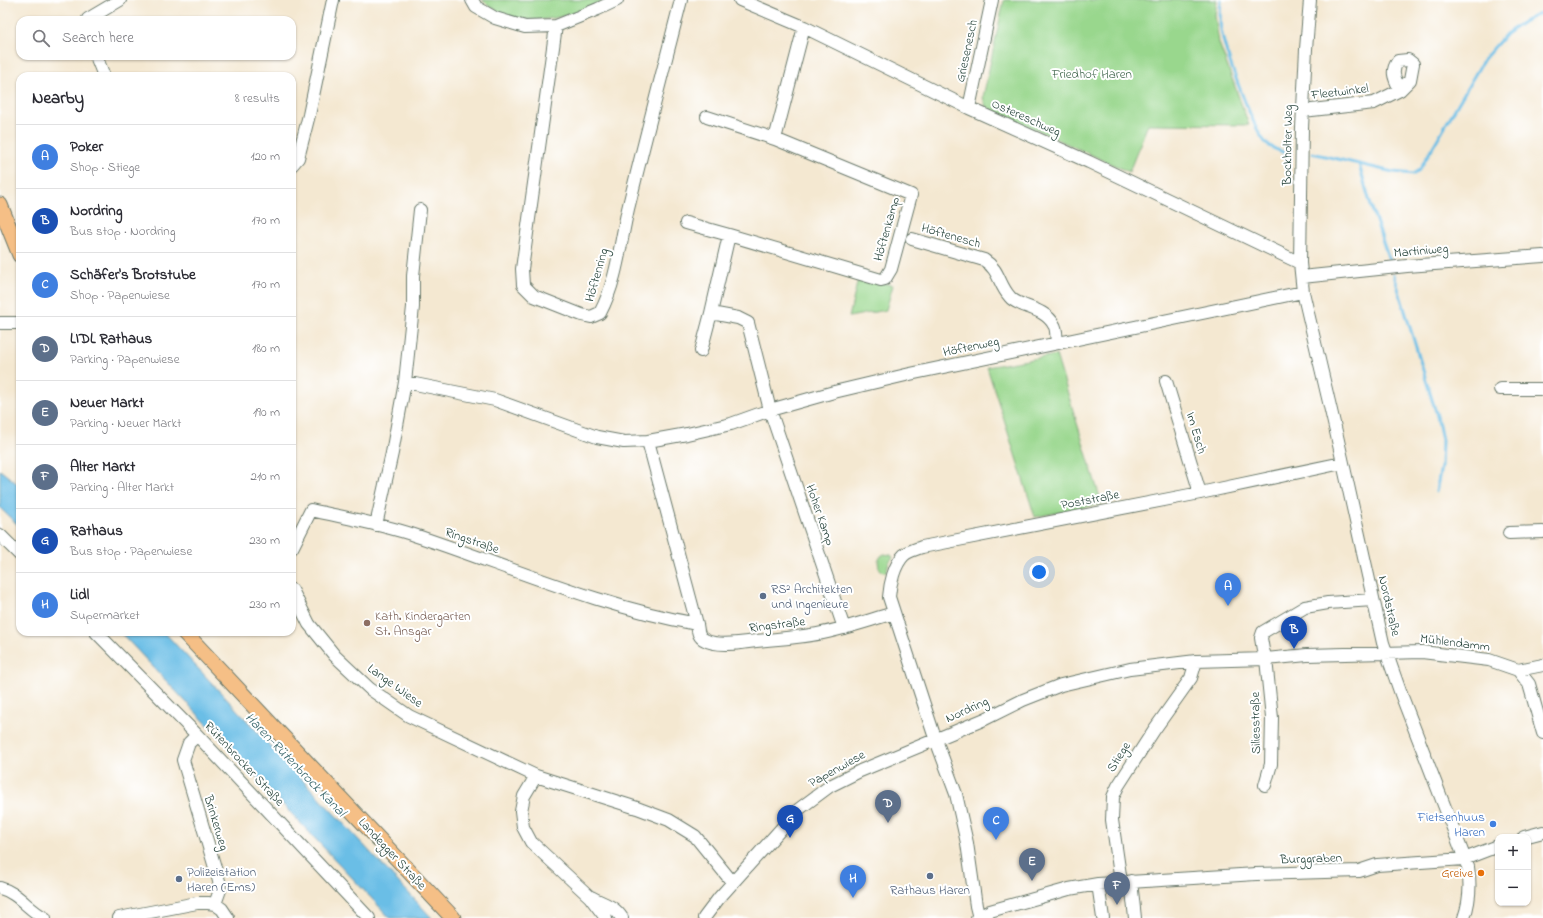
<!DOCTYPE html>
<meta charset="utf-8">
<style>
body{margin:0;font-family:"Indie Flower",sans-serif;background:#f2f2f3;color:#2b2b33}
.controls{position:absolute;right:12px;bottom:12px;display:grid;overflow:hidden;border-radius:8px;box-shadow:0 1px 3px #0004}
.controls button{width:36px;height:36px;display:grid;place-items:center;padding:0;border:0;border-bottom:1px solid #e1e1e2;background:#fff;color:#2b2b33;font:20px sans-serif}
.you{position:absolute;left:1039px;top:572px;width:14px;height:14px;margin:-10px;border:3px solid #fff;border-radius:50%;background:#1a73e8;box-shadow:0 0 0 6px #1a73e833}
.badge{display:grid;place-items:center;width:26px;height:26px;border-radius:50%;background:#db2777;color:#fff;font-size:13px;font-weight:700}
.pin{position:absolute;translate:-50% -33px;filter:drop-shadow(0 1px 2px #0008)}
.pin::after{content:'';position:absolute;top:21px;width:14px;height:12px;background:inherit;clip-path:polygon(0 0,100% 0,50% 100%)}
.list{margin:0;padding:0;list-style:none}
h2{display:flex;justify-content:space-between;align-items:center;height:52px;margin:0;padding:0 16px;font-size:17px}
h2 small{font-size:13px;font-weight:400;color:#7c7c81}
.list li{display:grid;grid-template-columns:26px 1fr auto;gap:12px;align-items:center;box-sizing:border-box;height:64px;padding:0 16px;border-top:1px solid #e1e1e2}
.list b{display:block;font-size:15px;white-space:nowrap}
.list p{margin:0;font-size:13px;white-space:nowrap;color:#7c7c81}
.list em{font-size:13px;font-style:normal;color:#7c7c81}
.icon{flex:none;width:22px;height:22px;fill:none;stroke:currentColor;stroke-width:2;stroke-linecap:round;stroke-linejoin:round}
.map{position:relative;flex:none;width:1543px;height:918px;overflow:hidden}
.search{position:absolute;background:#fff;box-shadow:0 1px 3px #0004;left:16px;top:16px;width:280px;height:44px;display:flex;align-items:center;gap:10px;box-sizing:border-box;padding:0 14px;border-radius:12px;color:#7c7c81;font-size:15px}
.panel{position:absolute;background:#fff;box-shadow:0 1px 3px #0004;left:16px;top:72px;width:280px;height:564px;border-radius:12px}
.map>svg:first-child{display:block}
.green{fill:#99d78d;stroke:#5c8a60}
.water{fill:#6abee6;stroke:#447e8d}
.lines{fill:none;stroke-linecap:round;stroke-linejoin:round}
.stream{stroke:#6abee6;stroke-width:3}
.minor-casing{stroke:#6a796b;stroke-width:14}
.major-casing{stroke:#6a796b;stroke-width:17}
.minor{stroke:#fff;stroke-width:12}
.major{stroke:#f5bf86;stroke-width:15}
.service-dot{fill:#5c6f8a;stroke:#fff;stroke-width:1.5}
.education-dot{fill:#8d6e63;stroke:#fff;stroke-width:1.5}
.shop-dot{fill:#3f7fe0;stroke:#fff;stroke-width:1.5}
.food-dot{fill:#e8710a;stroke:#fff;stroke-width:1.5}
.labels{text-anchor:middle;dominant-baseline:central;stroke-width:4;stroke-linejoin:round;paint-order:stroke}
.street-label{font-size:13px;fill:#1f3d34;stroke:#fff}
.park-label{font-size:13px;fill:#3e644a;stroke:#fff}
.service-label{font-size:13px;fill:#4e5e75;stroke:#fff;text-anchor:start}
.education-label{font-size:13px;fill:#785e54;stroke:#fff;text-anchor:start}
.shop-label{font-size:13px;fill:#366cbe;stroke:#fff;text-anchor:end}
.food-label{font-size:13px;fill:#c56008;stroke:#fff;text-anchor:end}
.water-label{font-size:14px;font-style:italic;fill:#366469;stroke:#fff}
</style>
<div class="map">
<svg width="1543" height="918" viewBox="0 0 1543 918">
<rect width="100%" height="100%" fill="#fff"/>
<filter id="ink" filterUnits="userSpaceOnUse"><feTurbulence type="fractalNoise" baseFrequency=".025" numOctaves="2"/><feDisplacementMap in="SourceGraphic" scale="8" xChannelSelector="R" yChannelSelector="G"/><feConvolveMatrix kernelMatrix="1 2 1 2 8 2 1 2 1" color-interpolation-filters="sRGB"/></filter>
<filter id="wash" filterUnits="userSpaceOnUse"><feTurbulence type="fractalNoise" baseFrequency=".012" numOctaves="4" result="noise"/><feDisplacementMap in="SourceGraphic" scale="16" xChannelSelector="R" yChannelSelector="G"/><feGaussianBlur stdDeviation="0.9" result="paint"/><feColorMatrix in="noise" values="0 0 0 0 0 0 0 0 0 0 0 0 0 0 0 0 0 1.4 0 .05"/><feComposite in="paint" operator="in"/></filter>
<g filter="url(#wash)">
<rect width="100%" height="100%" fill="#f4e8d1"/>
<!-- green -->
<path class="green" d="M482 0H606C579 13 550 23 520 19 516 18 512 18 508 17 499 13 490 6 482 0Z
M1004 0H1217L1215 15 1219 43 1249 125 1148 124 1129 172 986 107 983 97Z
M858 279 893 285 886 310 849 317Z
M1056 355 1102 504 1035 517 987 367Z
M884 554 891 555 893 557 889 562 886 572H883L879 568 878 561 881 556Z"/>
<!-- water -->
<path class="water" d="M0 470 20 486V527L0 508Z
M120 632H164L432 918H390Z"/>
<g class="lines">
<!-- stream -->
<path class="stream" d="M1221 0C1220 11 1219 23 1222 34 1225 52 1255 134 1267 144 1274 150 1283 152 1290 154
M1312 153 1393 172 1414 174 1420 169 1427 157 1484 59 1506 34 1523 22 1543 12
M1359 164 1371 206 1389 260
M1394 275 1437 416 1442 440 1441 467 1436 492"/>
</g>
</g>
<g filter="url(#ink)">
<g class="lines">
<defs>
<path id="minor" d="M472 0 476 7 495 18 525 27 556 26 598 9 617 0
M740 0 804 27 969 108 1089 162 1300 263
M1310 0 1306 49 1302 128 1300 263 1303 292 1337 436 1383 643 1401 694 1468 867C1471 886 1470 901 1464 918
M88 20V19L120 0
M556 26 522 269 523 285 534 296 582 315 591 317 600 313C617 281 620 244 628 209 645 139 663 70 681 0
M804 27 775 139 911 195 891 269 885 279 881 280 729 235 711 313 738 318 748 323 770 410 844 628
M96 56 104 76
M969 108 992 0
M1303 111 1374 103 1400 90 1410 80 1413 64 1408 60 1398 61C1390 72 1395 79 1400 90
M707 117 775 139
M292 165 298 158 309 115 333 0
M686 223 729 235
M912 239 984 260C1000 270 998 284 1010 297 1013 301 1019 303 1023 305 1034 309 1048 313 1054 325 1057 329 1056 338 1057 343
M1302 277 1407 266 1543 256
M0 323H20
M701 351 711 313
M1166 381 1200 493
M405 382 413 307V276L420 210
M1500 389H1543
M648 441 687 434 731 424 770 410 834 392 910 374 1303 292
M376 525 392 453 405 382 495 400 597 437 624 442 648 441 697 624
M1509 533 1543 532
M0 535 20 555
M292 548 311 510C346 518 381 524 414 535 508 566 600 607 697 624 698 631 698 637 705 640 717 647 742 643 756 641 774 639 793 638 811 635 839 631 866 621 894 613
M292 590 309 624 335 656 370 689 409 716 536 776 637 808 669 820 695 836 733 883
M96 632 197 735 369 918
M1518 670 1529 684 1543 733
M197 735 189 743 183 760 219 881 220 890 215 904 222 909 228 918
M536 776 524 796 521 811 523 827 531 842 590 897 606 918
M1265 785 1271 764 1272 718 1266 659 1263 650 1261 638 1263 632 1305 607 1328 603 1373 600
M1524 837 1543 832
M1131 881 1135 918
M1121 882 1112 820 1113 797 1118 786 1154 730 1191 678 1196 661
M1098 884 1103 918
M0 888C19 893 28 910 45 918
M591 897C603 904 614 905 622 918
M119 918 197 903H208L215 904
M704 918 719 898 799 809 830 786 860 771 985 719 1023 700 1061 685 1130 669 1196 661 1266 659 1307 655 1422 652 1489 660 1518 670 1543 665
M977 918 990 911 1069 889 1098 884 1256 874 1359 871 1377 865 1464 859 1498 846
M979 918 976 906 967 843 956 794 933 732 889 597C890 584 894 565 904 555 909 551 916 549 922 547L1200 493 1342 463"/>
<path id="major" d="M0 205 20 255
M184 632 453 918"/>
</defs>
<!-- minor casing -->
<use href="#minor" class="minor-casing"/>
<!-- major casing -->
<use href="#major" class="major-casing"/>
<!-- minor -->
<use href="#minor" class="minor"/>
<!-- major -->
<use href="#major" class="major"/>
</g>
</g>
<!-- markers -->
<g class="service-dot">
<circle cx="763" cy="596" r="4"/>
<circle cx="930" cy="876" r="4"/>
<circle cx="179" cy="879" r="4"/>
</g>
<circle class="education-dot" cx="367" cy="623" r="4"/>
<circle class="shop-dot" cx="1493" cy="824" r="4"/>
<circle class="food-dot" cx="1481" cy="873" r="4"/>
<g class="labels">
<!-- street labels -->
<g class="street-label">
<text transform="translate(967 51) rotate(-78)">Griesenesch</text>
<text transform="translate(1340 92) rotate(-7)">Fleetwinkel</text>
<text transform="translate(1026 118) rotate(24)">Ostereschweg</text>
<text transform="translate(1288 145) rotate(-89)">Bockholter Weg</text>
<text transform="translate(887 229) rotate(-74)">Höftenkamp</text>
<text transform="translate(951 236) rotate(16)">Höftenesch</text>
<text transform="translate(1421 251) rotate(-5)">Martiniweg</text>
<text transform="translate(597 275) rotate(-74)">Höftenring</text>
<text transform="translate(971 347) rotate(-12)">Höftenweg</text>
<text transform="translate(1196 433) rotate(73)">Im Esch</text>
<text transform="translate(1090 500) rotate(-11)">Poststraße</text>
<text transform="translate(820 515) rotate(71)">Hoher Kamp</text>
<text transform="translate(472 541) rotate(19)">Ringstraße</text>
<text transform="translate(1389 606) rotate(77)">Nordstraße</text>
<text transform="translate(777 625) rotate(-7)">Ringstraße</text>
<text transform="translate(1455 643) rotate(7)">Mühlendamm</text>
<text transform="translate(395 686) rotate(36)">Lange Wiese</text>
<text transform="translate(967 710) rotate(-24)">Nordring</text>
<text transform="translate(1256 723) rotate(-91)">Siliesstraße</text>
<text transform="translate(1119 757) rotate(-58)">Stiege</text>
<text transform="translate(244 764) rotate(47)">Rütenbrocker Straße</text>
<text transform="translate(837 769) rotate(-29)">Papenwiese</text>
<text transform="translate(216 823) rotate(73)">Brinkerweg</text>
<text transform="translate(392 854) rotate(47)">Landegger Straße</text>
<text transform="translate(1311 859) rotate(-2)">Burggraben</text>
</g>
<!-- park labels -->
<g class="park-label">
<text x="1092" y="74">Friedhof Haren</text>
</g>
<!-- service labels -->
<g class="service-label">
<text x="771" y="589">RS² Architekten<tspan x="771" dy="15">und Ingenieure</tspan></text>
<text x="187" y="872">Polizeistation<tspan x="187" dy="15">Haren (Ems)</tspan></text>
<text x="930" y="890" text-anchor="middle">Rathaus Haren</text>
</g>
<!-- education labels -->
<g class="education-label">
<text x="375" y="616">Kath. Kindergarten<tspan x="375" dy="15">St. Ansgar</tspan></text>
</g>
<!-- shop labels -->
<g class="shop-label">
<text x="1485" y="817">Fietsenhuus<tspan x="1485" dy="15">Haren</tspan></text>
</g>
<!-- food labels -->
<g class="food-label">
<text x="1473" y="873">Greive</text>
</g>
<!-- water labels -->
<g class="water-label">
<text transform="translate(295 765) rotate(46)">Haren-Rütenbrock Kanal</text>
</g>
</g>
</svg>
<div class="controls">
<button>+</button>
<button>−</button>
</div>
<div class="you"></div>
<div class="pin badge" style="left:1228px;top:606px;background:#3f7fe0">A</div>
<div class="pin badge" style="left:1294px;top:649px;background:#1a4fb4">B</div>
<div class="pin badge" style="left:996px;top:840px;background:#3f7fe0">C</div>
<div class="pin badge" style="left:888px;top:823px;background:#5c6f8a">D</div>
<div class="pin badge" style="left:1032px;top:881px;background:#5c6f8a">E</div>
<div class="pin badge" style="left:1117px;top:905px;background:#5c6f8a">F</div>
<div class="pin badge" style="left:790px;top:838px;background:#1a4fb4">G</div>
<div class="pin badge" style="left:853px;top:898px;background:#3f7fe0">H</div>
<div class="search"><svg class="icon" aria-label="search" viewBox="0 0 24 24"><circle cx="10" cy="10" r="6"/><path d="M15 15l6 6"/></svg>Search here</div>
<section class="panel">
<h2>Nearby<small>8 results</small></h2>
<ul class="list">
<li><span class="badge" style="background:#3f7fe0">A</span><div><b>Poker</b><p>Shop · Stiege</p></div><em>120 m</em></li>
<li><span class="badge" style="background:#1a4fb4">B</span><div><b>Nordring</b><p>Bus stop · Nordring</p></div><em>170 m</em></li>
<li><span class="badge" style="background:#3f7fe0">C</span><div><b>Schäfer's Brotstube</b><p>Shop · Papenwiese</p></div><em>170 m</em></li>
<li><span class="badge" style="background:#5c6f8a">D</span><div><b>LIDL Rathaus</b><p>Parking · Papenwiese</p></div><em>180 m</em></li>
<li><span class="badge" style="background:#5c6f8a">E</span><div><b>Neuer Markt</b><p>Parking · Neuer Markt</p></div><em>190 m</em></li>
<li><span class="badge" style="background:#5c6f8a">F</span><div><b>Alter Markt</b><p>Parking · Alter Markt</p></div><em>210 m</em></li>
<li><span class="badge" style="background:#1a4fb4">G</span><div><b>Rathaus</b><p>Bus stop · Papenwiese</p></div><em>230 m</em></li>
<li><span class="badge" style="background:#3f7fe0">H</span><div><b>Lidl</b><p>Supermarket</p></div><em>230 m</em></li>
</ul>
</section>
</div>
